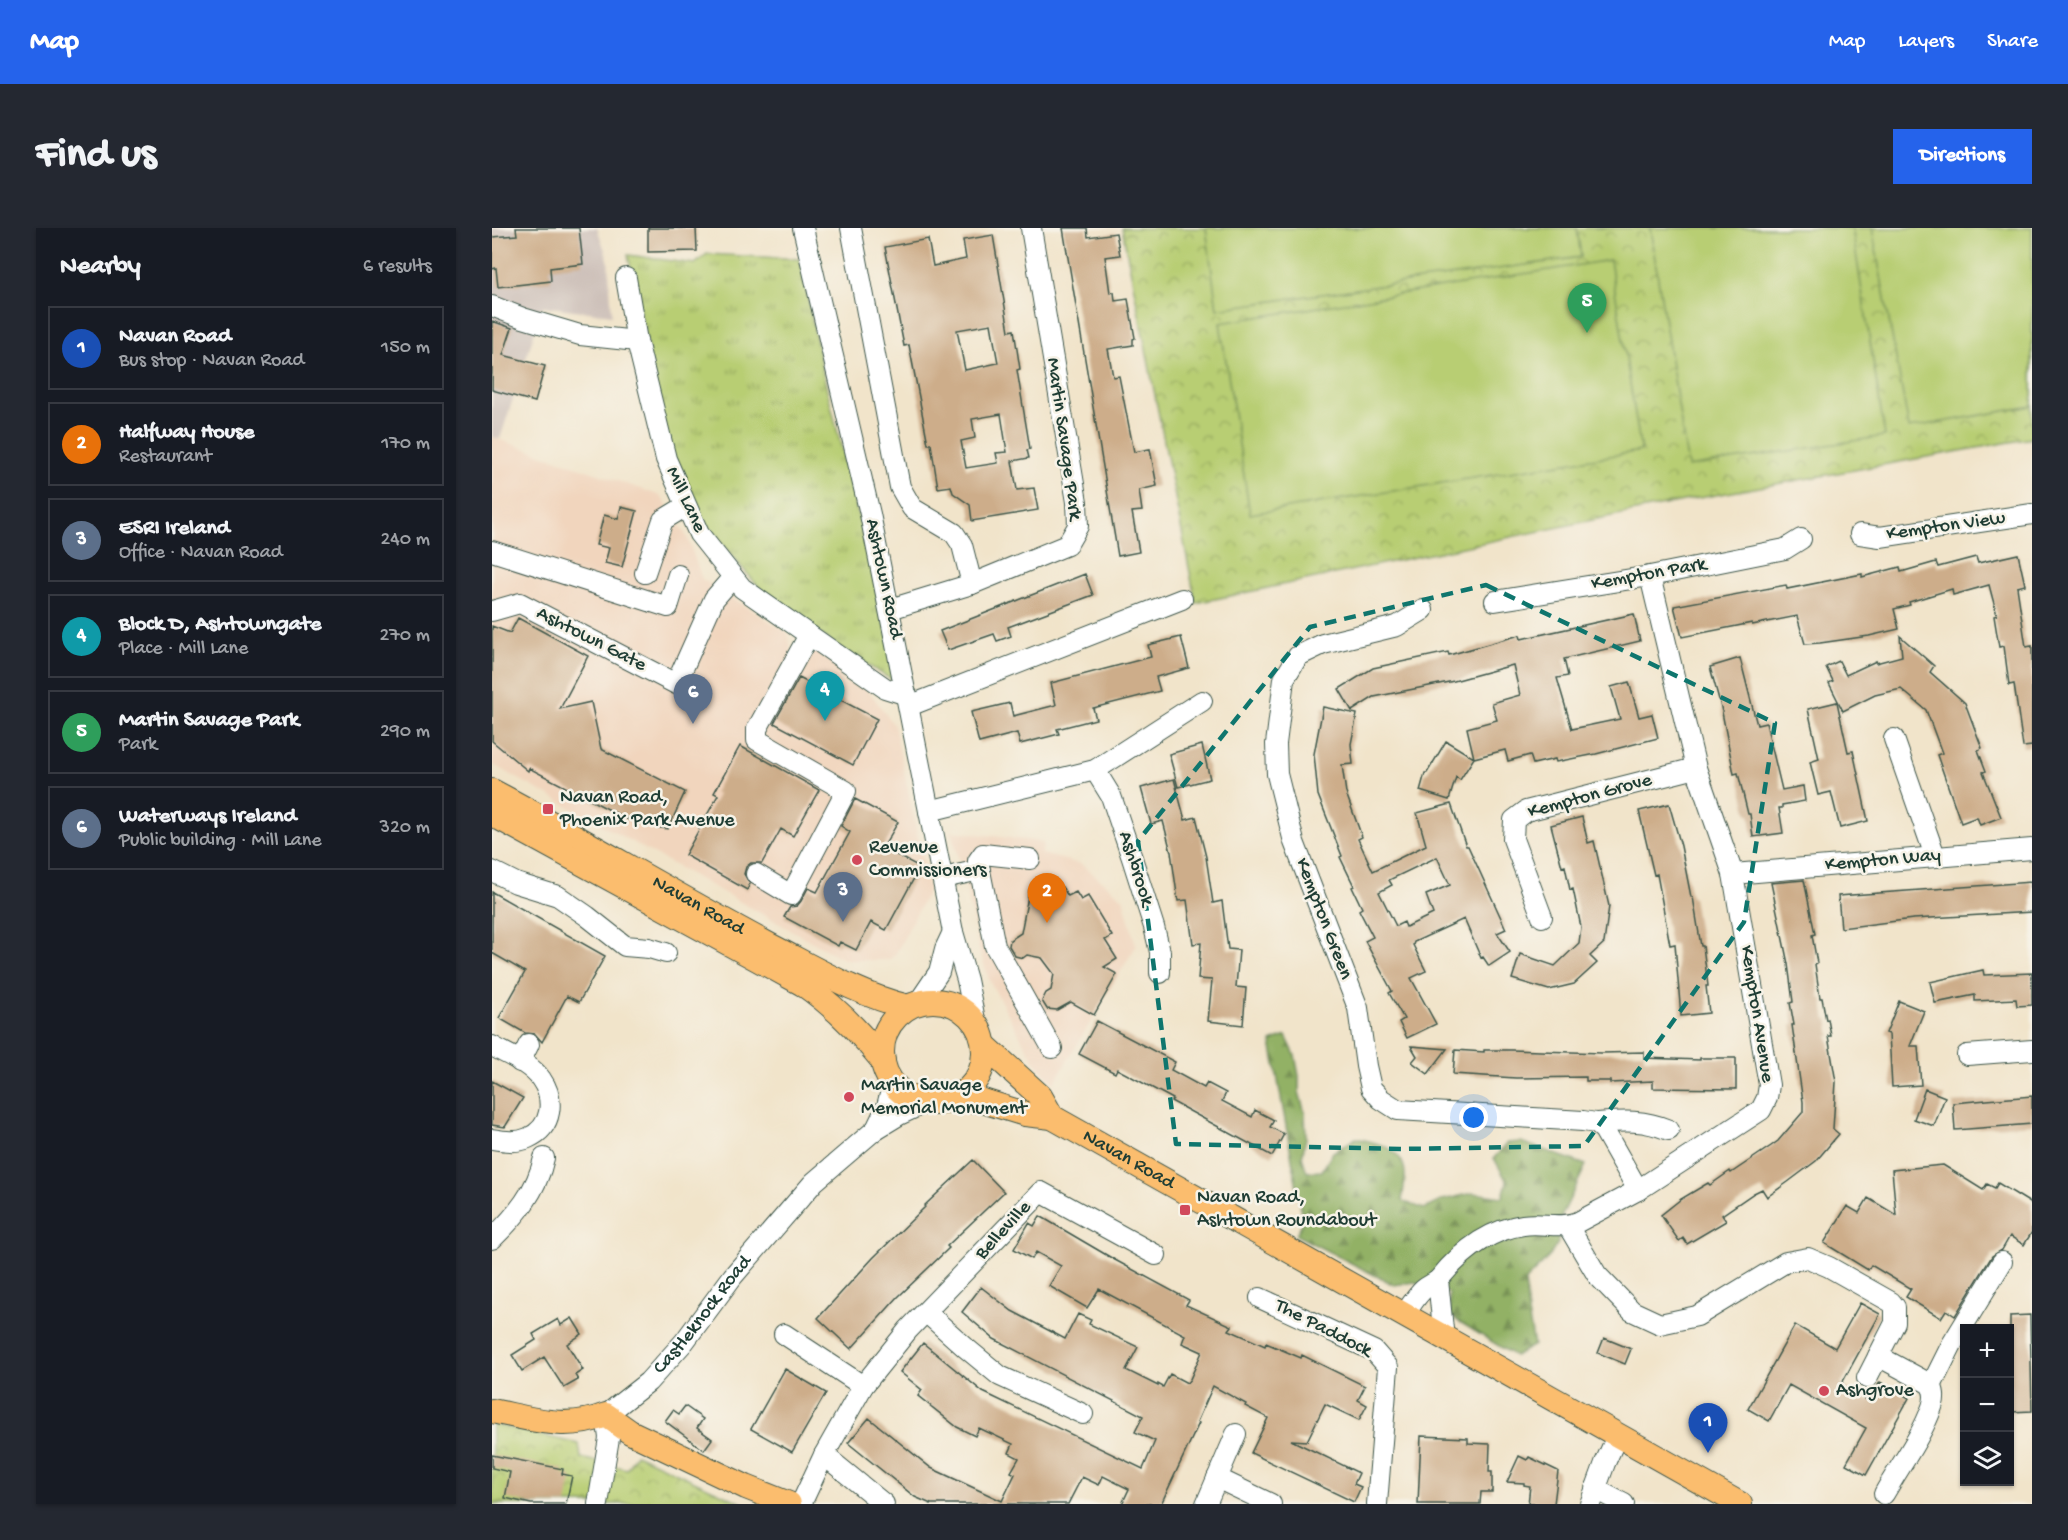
<!DOCTYPE html>
<meta charset="utf-8">
<style>
body{margin:0;font-family:"Gochi Hand",sans-serif;background:#242831;color:#f1f3f6}
.controls{position:absolute;right:18px;bottom:18px;display:grid;overflow:hidden;border-radius:0px;box-shadow:0 2px 4px #0004}
.controls button{width:54px;height:54px;display:grid;place-items:center;padding:0;border:0;border-bottom:2px solid #363941;background:#171b24;color:#f1f3f6;font:30px sans-serif}
.you{position:absolute;left:982px;top:890px;width:21px;height:21px;margin:-15px;border:4px solid #fff;border-radius:50%;background:#1a73e8;box-shadow:0 0 0 9px #1a73e833}
.badge{display:grid;place-items:center;width:39px;height:39px;border-radius:50%;background:#2563eb;color:#fff;font-size:20px;font-weight:700}
.pin{position:absolute;translate:-50% -50px;filter:drop-shadow(0 2px 3px #0008)}
.pin::after{content:'';position:absolute;top:32px;width:21px;height:18px;background:inherit;clip-path:polygon(0 0,100% 0,50% 100%)}
.list{margin:0;padding:0;list-style:none}
h2{display:flex;justify-content:space-between;align-items:center;height:78px;margin:0;padding:0 24px;font-size:26px}
h2 small{font-size:20px;font-weight:400;color:#9ea1a6}
.list li{display:grid;grid-template-columns:39px 1fr auto;gap:18px;align-items:center;box-sizing:border-box;height:84px;margin:0 12px 12px;padding:0 12px;border:2px solid #363941;border-radius:0px}
.list b{display:block;font-size:22px;white-space:nowrap}
.list p{margin:0;font-size:20px;white-space:nowrap;color:#9ea1a6}
.list em{font-size:20px;font-style:normal;color:#9ea1a6}
.icon{flex:none;width:33px;height:33px;fill:none;stroke:currentColor;stroke-width:2;stroke-linecap:round;stroke-linejoin:round}
.map{position:relative;flex:none;width:1540px;height:1276px;overflow:hidden;border-radius:0px}
header{display:flex;align-items:center;gap:36px;box-sizing:border-box;height:84px;padding:0 30px;background:#2563eb;color:#fff}
header strong{font-size:28px}
nav{display:flex;gap:33px;margin-inline-start:auto;font-size:21px}
.intro{display:flex;align-items:center;justify-content:space-between;box-sizing:border-box;height:144px;padding:0 36px}
h1{margin:0;font-size:42px}
.button{padding:15px 27px;border-radius:0px;background:#2563eb;color:#fff;font-size:21px;font-weight:700}
main{display:flex;gap:36px;padding:0 36px}
aside{flex:1;background:#171b24;border-radius:0px;box-shadow:0 2px 4px #0004}
.map>svg:first-child{display:block}
.built{fill:#f1d5bd}
.industrial{fill:#cec1ba}
.grass{fill:url(#grass-tufts);stroke:#6c8654;stroke-width:1.5}
.forest{fill:url(#forest-firs);stroke:#58774c;stroke-width:1.5}
.park{fill:url(#park-crowns);stroke:#6c8654;stroke-width:1.5}
.pitch{fill:#b8ce73;stroke:#6c8654;stroke-width:1.5}
.building{fill:#cdad8a;fill-rule:evenodd}
.lines{fill:none;stroke-linecap:round;stroke-linejoin:round}
.minor-casing{stroke:#3e564a;stroke-width:22}
.major-casing{stroke:#3e564a;stroke-width:26}
.minor{stroke:#fff;stroke-width:20}
.major{stroke:#fbbd6e;stroke-width:24}
.marked{fill:none;stroke:#0f766e;stroke-width:4.5;stroke-dasharray:12 8;stroke-linejoin:round}
.poi-dot{fill:#d1495b;stroke:#f7f3e8;stroke-width:2}
.labels{text-anchor:middle;dominant-baseline:central;stroke-width:5;stroke-linejoin:round;paint-order:stroke}
.street-label{font-size:20px;fill:#1f3d34;stroke:#f7f3e8}
.poi-label{font-size:20px;fill:#1f3d34;stroke:#f7f3e8;text-anchor:start}
</style>
<header>
<strong>Map</strong>
<nav><a>Map</a><a>Layers</a><a>Share</a></nav>
</header>
<div class="intro"><h1>Find us</h1><a class="button">Directions</a></div>
<main>
<aside>
<h2>Nearby<small>6 results</small></h2>
<ul class="list">
<li><span class="badge" style="background:#1a4fb4">1</span><div><b>Navan Road</b><p>Bus stop · Navan Road</p></div><em>150 m</em></li>
<li><span class="badge" style="background:#e8710a">2</span><div><b>Halfway House</b><p>Restaurant</p></div><em>170 m</em></li>
<li><span class="badge" style="background:#5c6f8a">3</span><div><b>ESRI Ireland</b><p>Office · Navan Road</p></div><em>240 m</em></li>
<li><span class="badge" style="background:#0f9aa8">4</span><div><b>Block D, Ashtowngate</b><p>Place · Mill Lane</p></div><em>270 m</em></li>
<li><span class="badge" style="background:#2e9e5b">5</span><div><b>Martin Savage Park</b><p>Park</p></div><em>290 m</em></li>
<li><span class="badge" style="background:#5c6f8a">6</span><div><b>Waterways Ireland</b><p>Public building · Mill Lane</p></div><em>320 m</em></li>
</ul>
</aside>
<div class="map">
<svg width="1540" height="1276" viewBox="0 0 1540 1276">
<defs>
<pattern id="grass-tufts" width="24" height="20" patternUnits="userSpaceOnUse" patternTransform="scale(1.5)"><rect width="24" height="20" fill="#b8ce73"/><path d="M3 7l-1-3M5 7V3M7 7l1-3M15 17l-1-3M17 17v-4M19 17l1-3" fill="none" stroke="#95a85f"/></pattern>
<pattern id="forest-firs" width="22" height="20" patternUnits="userSpaceOnUse" patternTransform="scale(1.5)"><rect width="22" height="20" fill="#92b165"/><path d="M5 1l3.5 6h-7zM16 11l3.5 6h-7z" fill="#779154"/></pattern>
<pattern id="park-crowns" width="20" height="18" patternUnits="userSpaceOnUse" patternTransform="scale(1.5)"><rect width="20" height="18" fill="#b8ce73"/><path d="M2 6a3 3 0 1 1 6 0M12 15a3 3 0 1 1 6 0" fill="none" stroke="#95a85f"/></pattern>
</defs>
<rect width="100%" height="100%" fill="#f7f3e8"/>
<filter id="ink" filterUnits="userSpaceOnUse"><feTurbulence type="fractalNoise" baseFrequency=".0167" numOctaves="2"/><feDisplacementMap in="SourceGraphic" scale="12" xChannelSelector="R" yChannelSelector="G"/><feConvolveMatrix kernelMatrix="1 2 1 2 8 2 1 2 1" color-interpolation-filters="sRGB"/></filter>
<filter id="wash" filterUnits="userSpaceOnUse"><feTurbulence type="fractalNoise" baseFrequency=".008" numOctaves="4" result="noise"/><feDisplacementMap in="SourceGraphic" scale="24" xChannelSelector="R" yChannelSelector="G"/><feGaussianBlur stdDeviation="1.35" result="paint"/><feColorMatrix in="noise" values="0 0 0 0 0 0 0 0 0 0 0 0 0 0 0 0 0 1.4 0 .05"/><feComposite in="paint" operator="in"/></filter>
<g filter="url(#wash)">
<rect width="100%" height="100%" fill="#f1e4ca"/>
<!-- built -->
<path class="built" d="M0 209 169 268 195 309 210 351 296 405 299 424 321 422 343 438 351 455 372 457 402 497 437 661 403 727 396 732H353L0 536Z
M459 603 551 614 550 626 589 636 631 670 644 718 562 855 546 838 536 822 498 754 487 721 471 646Z"/>
<!-- industrial -->
<path class="industrial" d="M0 0H105L116 31 120 87 51 78 8 211 0 209Z"/>
<!-- grass -->
<path class="grass" d="M215 26 308 31 330 141 408 457 356 425 276 370 208 290 176 217 136 27 203 36Z"/>
<!-- forest -->
<path class="forest" d="M794 808 803 827 807 848V864L813 885 814 910 810 929 815 944 830 943 841 924 864 910C882 914 906 918 912 939 915 948 911 963 910 973L932 981 951 972 981 965 1011 969 1015 954 1002 930 1015 915 1029 914 1094 937 1065 998 1066 1015 1056 1030 1033 1053 1036 1085 1042 1117 1023 1128 958 1088 957 1065 923 1054 902 1057 804 1007 811 993 779 814Z"/>
<!-- park -->
<path class="park" d="M630 0H1540V210L1196 272 704 375Z
M0 1196 87 1216 89 1230 135 1241 144 1226 252 1276H0Z"/>
<!-- pitch -->
<path class="pitch" d="M714 0H1085L1089 29 725 81Z
M1158 0H1360L1393 208 1196 239Z
M1380 0H1540V178L1417 200Z
M1118 32 1149 223 758 286 728 95Z"/>
<g id="blocks">
<!-- building -->
<path class="building" d="M24 0H87L91 36 58 40 59 53 6 59 4 40 0 41V9L25 7Z
M156 0H204L205 23 156 24Z
M571 0H595L596 9 624 5 628 27 613 29 618 65 622 64 623 73 636 71 643 110 641 111V117L616 121 621 149 627 148 642 224 658 221 665 258 647 262 650 283 640 284 647 324 626 328Z
M501 7 517 103 522 102 528 141 525 142 538 221 535 222 537 230 520 233 525 262 542 260 546 282 480 293 478 277 461 265 459 258 446 260 439 216H436L417 117 412 118 393 19 436 11 441 38 474 31 471 12ZM499 96 506 135 473 142 465 102ZM509 186 515 224 504 225 506 235 474 240 469 213 483 210 480 191Z
M0 93 20 100 11 127 53 138 43 174 0 162Z
M129 279 145 283 130 339 113 335 117 320 104 317 112 287 126 291Z
M1526 326 1533 357 1525 359 1534 419 1540 418V518L1531 519 1522 456 1517 457 1512 418 1507 419 1502 388 1505 387 1497 357 1461 367 1460 361 1417 374 1418 377 1402 381 1407 401 1377 408 1328 415 1313 416 1305 388 1260 397V395L1190 409 1182 378 1294 357 1295 361 1370 346V349L1408 339 1409 344 1444 334 1446 339 1484 329 1486 335Z
M593 346 601 367 516 399 519 408 505 413 502 406 456 422 448 403Z
M1142 386 1148 413 1072 431 1076 448 1065 450 1080 501 1128 491 1119 459 1137 454 1147 489 1160 486 1166 510 1104 526 1064 534 1063 531 1041 536 1038 527 1016 533 1013 522 982 530 975 500 1005 492 1000 475 1028 467 1021 437 962 453 882 469 860 483 847 461 881 440 956 424 957 427 1028 407 1029 411Z
M26 390 96 428 68 481 99 474 109 521 193 564 176 601 156 598 137 592 37 540 36 543 0 513V398L18 405Z
M1408 408 1442 438 1438 444 1473 475 1490 520 1486 522 1494 543 1491 544 1509 589 1488 597 1485 589 1469 595 1445 527 1450 525 1434 482 1409 461 1383 467 1351 483 1337 455 1341 453 1334 439 1347 433 1354 447 1384 433V435L1410 428Z
M689 409 697 440 664 449 668 463 601 480 604 491 565 501 567 506 528 516 525 505 487 515 479 484 518 475 521 488 564 477 559 455 659 429 656 417Z
M1248 430 1265 497 1274 495 1290 562 1311 558 1313 573 1290 577V580H1287L1291 605 1261 609 1258 586H1256L1246 545 1242 546 1229 479 1218 439Z
M307 450 385 491 361 537 282 495Z
M1345 474 1356 524 1361 523 1376 593 1348 600 1339 564 1326 567 1318 534 1327 531 1316 481Z
M831 479 865 486 859 516 861 536 850 537 854 565 870 609 866 611 881 643 934 617 925 585 959 576 974 618H976L1014 701 1005 705 1018 724 997 738 991 729 989 730 972 691 922 714 921 717 934 743 919 750 944 796 915 810 907 794 912 791 897 765 900 763 873 713 881 709 867 682 870 680 860 659 862 658 848 629 850 628 826 567 822 526ZM945 629 958 657 934 667 941 686 914 699 912 694 904 698 887 664 900 657 897 652Z
M954 513 982 530 968 552 964 549 957 572 928 563 933 545H935Z
M710 517 718 551 686 559 677 526Z
M248 518 327 562 301 608 289 601 270 635H259L254 639 252 646 258 656 255 662 193 627 226 567 222 565Z
M682 551 693 592 704 589 714 629 721 675 730 673 736 721 747 722 744 759 754 760 751 797 716 793 720 752 706 751 709 715 701 716 695 672 686 673 679 624 671 593 659 596 649 560Z
M363 571 406 594 391 620 428 639 394 702 379 694 364 722 348 714 346 718 292 689 298 679 305 678 309 673 316 660 325 664 358 604 349 598Z
M1177 576 1189 618 1199 669H1201L1209 718H1211L1216 758H1214L1217 785 1189 788 1183 716 1178 717 1165 646 1162 647 1147 583Z
M1090 589 1096 615 1102 613 1117 678 1112 715 1098 728 1105 735 1082 756 1057 762 1020 751 1028 726 1063 738 1087 715 1089 699 1081 661 1078 662 1073 638 1070 639 1059 597Z
M1312 652 1323 706 1320 707 1325 735 1323 736 1328 770H1330L1334 792 1336 791 1339 808H1336L1344 854 1341 901 1347 906 1324 933 1296 954 1275 969 1270 961 1262 965 1230 987 1234 993 1195 1016 1191 1010 1187 1013 1169 987 1189 971 1216 955 1218 957 1238 943 1239 945 1279 918 1286 913 1311 884V874L1300 797H1302L1298 775 1301 774 1296 736 1279 655Z
M1539 654 1540 684 1421 691 1349 700 1346 668Z
M570 659 576 668 584 664 589 672 596 668 620 708 613 712 625 731 612 739 625 746 602 787 579 774 565 782 555 781 550 773 554 765 559 762 562 746 550 730 535 727 531 730 523 728 517 718 518 712 529 705 537 663 552 667V670Z
M0 664 113 728 87 774 75 768 50 814 43 806 33 805 7 790 33 744 0 725Z
M1491 742 1492 747 1540 745V777L1525 778 1524 771 1483 773V767L1443 775 1438 754Z
M1407 773 1432 783 1418 818H1426L1429 857 1400 859 1397 806 1394 805Z
M605 793 683 834 679 842 712 860 715 855 734 865 730 873 760 889 763 882 782 892 778 899 792 906 780 928 679 873 681 871 625 841 623 845 587 826Z
M919 818 955 821 936 846 920 834 925 828Z
M963 822 992 824V822H1019L1110 825 1152 824V830L1208 832V830H1244V861L1161 860V853L1118 855V853H1094V849L1024 850 961 846Z
M0 853 31 870 13 899 0 897Z
M1433 861 1453 869 1442 898 1422 891Z
M1540 868V896L1463 902 1461 875Z
M481 932 512 964 455 1018 457 1020 406 1069 359 1121 326 1090 381 1030 433 979 432 978Z
M1451 937 1491 962 1495 956 1503 960 1506 955 1540 976V1004L1532 1017 1518 1008 1510 1022 1500 1028 1463 1088 1454 1082 1449 1090 1414 1069 1419 1061 1379 1037 1376 1042 1332 1015 1355 978 1367 985 1376 970 1404 987 1400 942Z
M548 988 623 1032 697 1072 694 1077 740 1098 737 1102 773 1118 774 1115 809 1130 810 1127 873 1158 866 1172 875 1177 867 1192 833 1176 815 1213 799 1212 867 1245 862 1256 869 1259 862 1274 759 1225 776 1190 753 1178 754 1176 721 1158 705 1194 707 1195 669 1276H630L637 1261 611 1248 607 1257 590 1249 576 1276H439L423 1269 356 1215 377 1190 439 1240 510 1273 523 1246 519 1244 527 1230 517 1225 521 1216 487 1200 483 1208 465 1199 426 1168 430 1162 408 1144 431 1115 491 1164 651 1241 663 1213 643 1204 651 1188 502 1111 470 1084 489 1059 520 1083 573 1111 586 1086 599 1092 597 1096 646 1119 634 1142 666 1158V1156L671 1159 678 1146 695 1155 698 1151 710 1124 690 1115 693 1107 607 1061 595 1080 557 1058 569 1038 544 1024 540 1031 522 1021 537 995 542 998Z
M1368 1075 1388 1086 1349 1157 1377 1173 1388 1154 1417 1170 1374 1247 1354 1236 1374 1200 1297 1157 1277 1193 1256 1181 1303 1097 1343 1120Z
M1538 1087 1540 1183 1518 1184V1088Z
M80 1090 90 1106 75 1116 91 1142 83 1147 86 1152 72 1160 52 1129 30 1143 20 1127 44 1112 41 1106 66 1091 69 1097Z
M1112 1110 1139 1121 1133 1136 1106 1125Z
M293 1141 334 1165 300 1224 259 1201Z
M193 1178 211 1191 205 1200 220 1211 212 1222 173 1193 181 1182 187 1186Z
M929 1208 976 1210V1215L998 1216 997 1244H1000V1264H989L988 1276H926Z
M0 1227 71 1241 70 1246 80 1248 74 1276H39L13 1270 18 1244 0 1240Z
M1027 1228 1035 1232 1037 1229 1066 1243 1062 1276H1036L1038 1258 1032 1257V1255L1015 1254Z"/>
</g>
</g>
<g filter="url(#ink)">
<use href="#blocks" fill-opacity="0" stroke="#3e564a" stroke-width="1.5"/>
<g class="lines">
<defs>
<g id="minor">
<path d="M311 0 378 286 461 704 475 752 484 797"/>
<path d="M359 0 408 259 420 280 462 305 470 317 480 356"/>
<path d="M134 50 145 113 174 231 207 306 250 360 393 460 415 467"/>
<path d="M0 78 31 90 88 107 145 113"/>
<path d="M1368 306 1388 309 1540 286"/>
<path d="M0 323 176 379 186 347"/>
<path d="M153 345 171 292 194 278"/>
<path d="M1003 373 1158 348 1293 321 1309 311"/>
<path d="M398 381 480 356 575 317 586 298 585 274 539 0"/>
<path d="M931 382 905 398 831 416 806 428 792 451 784 516 785 546 802 614 866 780 874 838 879 860 889 871 906 882 1091 893 1104 895 1112 902 1146 962"/>
<path d="M0 383 28 375 184 456 222 371 241 349"/>
<path d="M417 478 690 371"/>
<path d="M1402 511 1443 628"/>
<path d="M603 542 619 568 640 630 662 699 668 724V745"/>
<path d="M437 583 603 542 710 473"/>
<path d="M538 631 491 626 486 633 503 718 560 820"/>
<path d="M0 643 24 655 66 668 95 688 133 718 157 720 174 725"/>
<path d="M264 646 299 667 354 563 265 512V501L317 407"/>
<path d="M1241 646 1540 621"/>
<path d="M451 650 488 642"/>
<path d="M1050 689 1021 611 1022 592 1034 583 1204 540"/>
<path d="M426 775 447 744 453 721 461 704"/>
<path d="M0 818C16 827 39 836 49 851 63 871 61 899 36 910 25 915 12 913 0 911"/>
<path d="M1475 827 1540 822"/>
<path d="M28 834 37 816"/>
<path d="M1104 895C1130 893 1152 891 1177 902"/>
<path d="M384 901 395 878 401 855"/>
<path d="M1076 998 1105 1047 1140 1083 1168 1096 1205 1088 1294 1034 1316 1030 1337 1039 1399 1074 1403 1079V1095L1375 1150"/>
<path d="M0 1011C24 988 45 963 52 930"/>
<path d="M946 1052 952 1111"/>
<path d="M768 1070 882 1123 896 1139 885 1276"/>
<path d="M435 1085 474 1120 508 1148 591 1186"/>
<path d="M912 1087C918 1079 924 1068 932 1061 937 1057 943 1055 947 1051 969 1024 996 1002 1031 997 1050 994 1068 1001 1086 994L1146 962 1269 882 1275 870 1277 857 1241 646 1204 540 1158 348"/>
<path d="M292 1106 371 1158"/>
<path d="M1386 1128 1438 1156C1443 1163 1443 1171 1440 1179 1430 1208 1407 1239 1392 1266"/>
<path d="M1439 1158 1460 1116 1510 1034"/>
<path d="M332 1227 392 1276"/>
<path d="M725 1250 779 1276"/>
<path d="M1103 1261 1132 1276"/>
<path id="s1" d="M106 1276 117 1210 114 1187 156 1154 192 1114 241 1048 322 954 384 901 407 887 435 874"/>
<path d="M309 1276 332 1227 371 1158 416 1102 549 964 664 1027"/>
<path d="M714 1276 744 1206"/>
<path d="M1098 1276 1113 1235 1125 1208"/>
</g>
<g id="major">
<path id="s2" d="M0 563C94 613 185 668 279 718 324 741 367 767 416 779"/>
<path d="M0 586 311 756C343 778 367 803 391 833"/>
<circle cx="441" cy="824" r="51"/>
<path d="M492 817 548 868 560 889"/>
<path id="s3" d="M460 871 491 873 533 886 560 889 1248 1276"/>
<path d="M0 1183C41 1191 74 1203 114 1187L138 1204 254 1259 297 1276"/>
</g>
</defs>
<!-- minor casing -->
<use href="#minor" class="minor-casing"/>
<!-- major casing -->
<use href="#major" class="major-casing"/>
<!-- minor -->
<use href="#minor" class="minor"/>
<!-- major -->
<use href="#major" class="major"/>
</g>
</g>
<!-- marked area -->
<path class="marked" d="M994 357 1283 495 1252 694 1092 918 909 921 684 916 646 613 818 399Z"/>
<!-- markers -->
<g class="poi-dot">
<rect x="50" y="575" width="12" height="12" rx="3"/>
<circle cx="365" cy="632" r="6"/>
<circle cx="357" cy="869" r="6"/>
<rect x="687" y="976" width="12" height="12" rx="3"/>
<circle cx="1332" cy="1163" r="6"/>
</g>
<g class="labels">
<!-- street labels -->
<g class="street-label">
<text transform="translate(571 211) rotate(82)">Martin Savage Park</text>
<text transform="translate(193 272) rotate(65)">Mill Lane</text>
<text transform="translate(1454 299) rotate(-8)">Kempton View</text>
<text transform="translate(1157 347) rotate(-10)">Kempton Park</text>
<text transform="translate(391 351) rotate(78)">Ashtown Road</text>
<text transform="translate(99 412) rotate(27)">Ashtown Gate</text>
<text transform="translate(1098 569) rotate(-15)">Kempton Grove</text>
<text transform="translate(1391 633) rotate(-5)">Kempton Way</text>
<text transform="translate(643 641) rotate(72)">Ashbrook</text>
<text stroke="none"><textPath href="#s2" startOffset="236">Navan Road</textPath></text>
<text transform="translate(831 691) rotate(69)">Kempton Green</text>
<text transform="translate(1264 786) rotate(81)">Kempton Avenue</text>
<text stroke="none"><textPath href="#s3" startOffset="190">Navan Road</textPath></text>
<text transform="translate(512 1003) rotate(-47)">Belleville</text>
<text stroke="none"><textPath href="#s1" startOffset="230">Castleknock Road</textPath></text>
<text transform="translate(831 1101) rotate(27)">The Paddock</text>
</g>
<!-- poi labels -->
<g class="poi-label">
<text x="68" y="570">Navan Road,<tspan x="68" dy="23">Phoenix Park Avenue</tspan></text>
<text x="377" y="620">Revenue<tspan x="377" dy="23">Commissioners</tspan></text>
<text x="369" y="858">Martin Savage<tspan x="369" dy="23">Memorial Monument</tspan></text>
<text x="705" y="970">Navan Road,<tspan x="705" dy="23">Ashtown Roundabout</tspan></text>
<text x="1344" y="1163">Ashgrove</text>
</g>
</g>
</svg>
<div class="controls">
<button>+</button>
<button>−</button>
<button><svg class="icon" aria-label="layers" viewBox="0 0 24 24"><path d="M12 4l9 5-9 5-9-5zM3 14l9 5 9-5"/></svg></button>
</div>
<div class="you"></div>
<div class="pin badge" style="left:1216px;top:1225px;background:#1a4fb4">1</div>
<div class="pin badge" style="left:555px;top:695px;background:#e8710a">2</div>
<div class="pin badge" style="left:351px;top:694px;background:#5c6f8a">3</div>
<div class="pin badge" style="left:333px;top:493px;background:#0f9aa8">4</div>
<div class="pin badge" style="left:1095px;top:105px;background:#2e9e5b">5</div>
<div class="pin badge" style="left:201px;top:496px;background:#5c6f8a">6</div>
</div>
</main>
